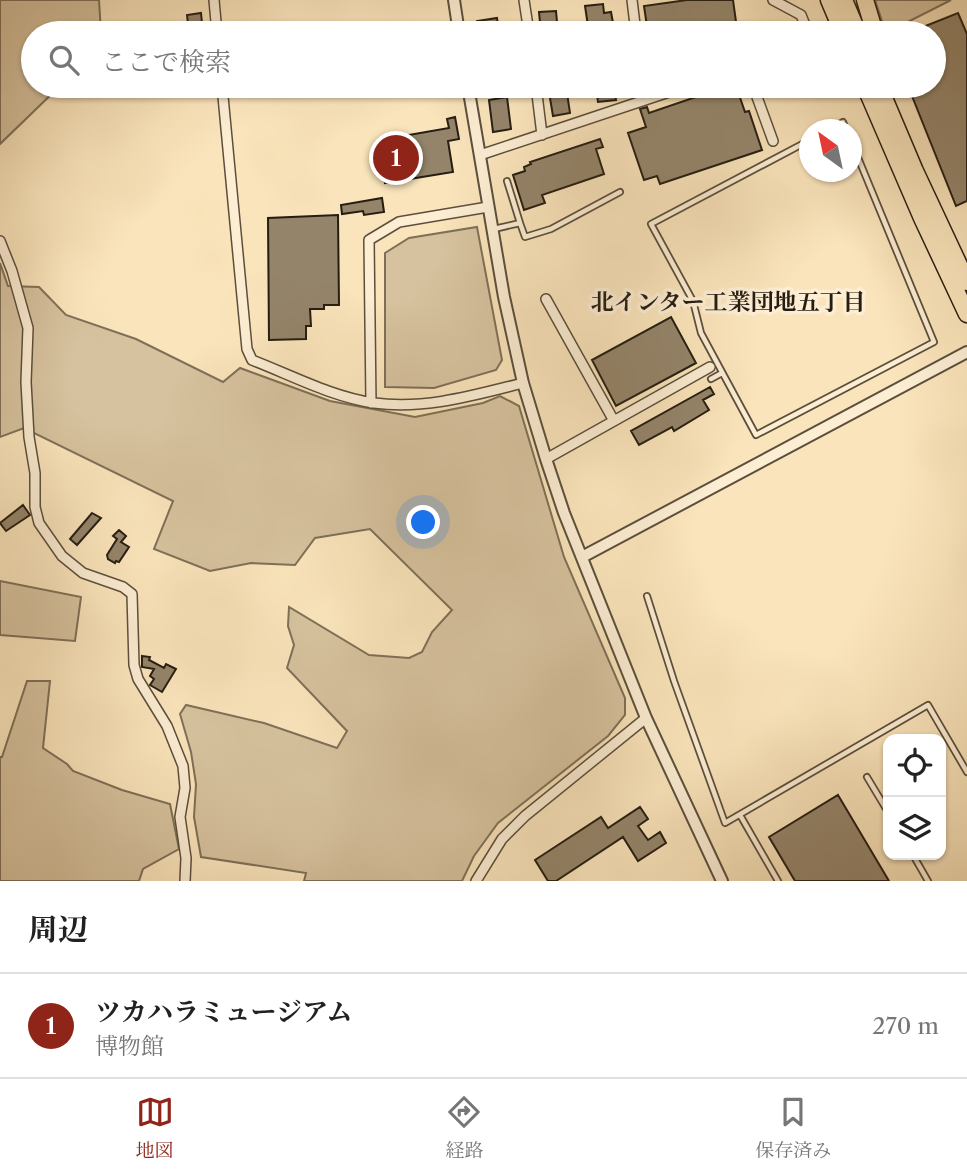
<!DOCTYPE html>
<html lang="ja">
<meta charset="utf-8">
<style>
body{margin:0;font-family:"Libre Caslon Text","Noto Serif JP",serif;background:#f6f6f6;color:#222}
.controls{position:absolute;right:21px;bottom:21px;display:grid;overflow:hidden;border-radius:14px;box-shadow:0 2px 5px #0004}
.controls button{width:63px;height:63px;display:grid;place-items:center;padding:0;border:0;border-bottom:2px solid #e0e0e0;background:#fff;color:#222;font:35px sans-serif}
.compass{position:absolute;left:799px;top:119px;width:63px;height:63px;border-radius:50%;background:#fff;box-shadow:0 2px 5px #0004;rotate:327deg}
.you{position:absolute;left:424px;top:523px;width:24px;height:24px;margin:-18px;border:5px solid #fff;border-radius:50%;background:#1a73e8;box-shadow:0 0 0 10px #1a73e833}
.badge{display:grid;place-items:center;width:46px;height:46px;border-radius:50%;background:#8f2418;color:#fff;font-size:23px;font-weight:700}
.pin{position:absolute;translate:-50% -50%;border:4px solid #fff;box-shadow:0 2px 7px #0006}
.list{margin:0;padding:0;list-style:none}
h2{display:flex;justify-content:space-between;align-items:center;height:91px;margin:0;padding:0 28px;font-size:30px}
h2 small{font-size:23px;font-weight:400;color:#767676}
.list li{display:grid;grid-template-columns:46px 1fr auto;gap:21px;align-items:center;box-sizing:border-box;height:105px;padding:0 28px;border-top:2px solid #e0e0e0}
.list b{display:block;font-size:26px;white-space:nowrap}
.list p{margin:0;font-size:23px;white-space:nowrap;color:#767676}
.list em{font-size:23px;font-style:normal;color:#767676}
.icon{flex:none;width:38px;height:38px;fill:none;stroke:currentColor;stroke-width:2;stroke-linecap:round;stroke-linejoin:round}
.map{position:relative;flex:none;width:967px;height:881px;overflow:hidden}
.search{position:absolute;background:#fff;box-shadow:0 2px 5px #0004;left:21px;right:21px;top:21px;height:77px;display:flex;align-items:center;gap:18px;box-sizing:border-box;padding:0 24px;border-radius:38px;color:#767676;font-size:26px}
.sheet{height:196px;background:#fff}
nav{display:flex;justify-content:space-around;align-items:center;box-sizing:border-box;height:98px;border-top:2px solid #e0e0e0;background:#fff;font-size:19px;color:#767676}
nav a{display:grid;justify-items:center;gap:4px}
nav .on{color:#8f2418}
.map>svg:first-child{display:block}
.green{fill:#d6c29e;stroke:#7e7058;stroke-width:2}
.building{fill:#94846a;stroke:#261d12;stroke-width:2}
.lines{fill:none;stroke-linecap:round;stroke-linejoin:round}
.service-casing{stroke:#5b4f3c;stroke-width:8}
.minor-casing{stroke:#5b4f3c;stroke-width:12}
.tertiary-casing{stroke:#5b4f3c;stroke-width:14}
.motorway-casing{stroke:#261d12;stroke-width:19}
.service{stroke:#fcedd3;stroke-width:4.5}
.minor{stroke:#fcedd3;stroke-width:9}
.tertiary{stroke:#fcedd3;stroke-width:10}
.motorway{stroke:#fae4bb;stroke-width:16}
.labels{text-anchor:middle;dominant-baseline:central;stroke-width:7;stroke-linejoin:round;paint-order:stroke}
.neighbourhood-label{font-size:23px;font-weight:bold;fill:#261d12;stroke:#fcedd3}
</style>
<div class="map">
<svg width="967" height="881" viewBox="0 0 967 881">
<rect width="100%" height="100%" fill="#fae4bb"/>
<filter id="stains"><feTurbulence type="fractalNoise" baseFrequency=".00286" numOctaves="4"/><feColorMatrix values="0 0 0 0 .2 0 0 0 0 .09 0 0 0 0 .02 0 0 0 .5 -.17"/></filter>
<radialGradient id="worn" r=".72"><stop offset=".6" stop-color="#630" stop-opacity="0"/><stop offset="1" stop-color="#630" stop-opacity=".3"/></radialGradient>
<!-- green -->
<path class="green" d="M0 0H99L101 33H33V86H60L0 144Z
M875 0H951L886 33Z
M477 227 502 360 496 370 434 388 385 387V253L409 238Z
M0 263 8 286 39 287 66 315 136 339 223 382 240 368 330 401 415 417 483 403 500 396 519 406 564 557 625 698V715L608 736 498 823 474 856 462 881H304L306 873 201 857 194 817 196 784 191 752 180 714 186 705 264 723 337 748 347 731 287 668 294 645 288 626 289 607 369 655 409 658 422 652 432 632 452 610 370 529 315 538 295 565 251 563 210 571 154 549 173 501 24 428 0 437Z
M0 581 81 597 75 641 0 635Z
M27 681H50L43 748 67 764 73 771 122 790 170 804 179 849 143 869 139 881H0V757H2Z"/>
<!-- building -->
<path class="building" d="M687 0H733L737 29 710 33H648L644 6Z
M603 4 604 13 611 12 613 23 606 24 607 30 589 33 585 6Z
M556 11 558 33H541L539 12Z
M201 13 203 33H189L187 15Z
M958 13 967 34V201L956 206 908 86H934V33H908Z
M497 18 499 33H479L477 21Z
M548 86H566L570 113 553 116Z
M596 86H614L616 100 598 102Z
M728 86H736L745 112 749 111 762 150 660 184 657 176 644 180 628 133 646 127 640 109 647 107 649 113Z
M507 97 511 129 493 132 489 100Z
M455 117 459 139 448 141 453 172 385 183 378 144 381 143 380 140 449 128 447 119Z
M600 139 603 147 596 149 604 174 542 195 545 203 524 210 513 175 525 171 524 167 531 164 530 162Z
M382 198 384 212 364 215 363 211 342 214 341 205Z
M338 215 339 305H324V309H310L311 326H306V339L269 340 268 218Z
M671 317 696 363 616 406 592 360Z
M710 387 714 394 703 400 709 410 674 431 672 427 639 445 631 431Z
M23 505 30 515 6 531 0 523Z
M92 513 101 518 77 545 70 539Z
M119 530 126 536 121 542 129 547 119 562 116 561 115 563 108 559 107 555 117 539 113 536Z
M142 656 150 657 149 660 164 668 166 664 176 669 162 692 150 685 154 679 150 676 154 669 142 667Z
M838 795 889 881H795L769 837Z
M640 807 648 819 638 826 648 840 660 832 666 843 638 861 623 837 556 881H548L535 860 601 817 608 828Z"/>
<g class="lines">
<defs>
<path id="service" d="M830 130 843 122 846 130
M810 140 651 224 693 301 701 333 756 435 934 342 852 143
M507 181 520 223
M494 229 520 223 525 237 551 229 620 192
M711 379 722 373
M647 596 674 681 725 823 928 705 967 772
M867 777 888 812
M740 815 778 881
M913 855 928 881"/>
<path id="minor" d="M214 0 217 33
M524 0 529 33
M632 0 636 33
M773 0 801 15 808 33
M222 86 247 349 252 360C291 375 332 397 374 403 425 410 475 395 523 383
M536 86 542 135
M642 86 644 100
M753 86 773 141
M480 155 687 86
M0 241 12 271 28 328 26 382 29 437 35 473V507L39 523 62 556 83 573 123 587 132 594 134 665 138 679 167 726 183 766 185 788 180 817 186 858 185 881
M546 299 614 421
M371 403 369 240 399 222 488 207
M546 459 710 367
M476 881 502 839 525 816 646 718"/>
<path id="tertiary" d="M454 0 459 33
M468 86 504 297 523 383 546 459 564 513 646 718 722 881
M582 557 967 352"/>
<path id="motorway" d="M829 0 843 33
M844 0 858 33
M865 0 875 33
M865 86 922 218 967 314
M879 86 915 171 967 282"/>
</defs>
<!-- service casing -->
<use href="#service" class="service-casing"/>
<!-- minor casing -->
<use href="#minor" class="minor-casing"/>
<!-- tertiary casing -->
<use href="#tertiary" class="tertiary-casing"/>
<!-- motorway casing -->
<use href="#motorway" class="motorway-casing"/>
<!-- service -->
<use href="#service" class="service"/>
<!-- minor -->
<use href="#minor" class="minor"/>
<!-- tertiary -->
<use href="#tertiary" class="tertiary"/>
<!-- motorway -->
<use href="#motorway" class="motorway"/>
</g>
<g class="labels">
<!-- neighbourhood labels -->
<g class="neighbourhood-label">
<text x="728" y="302">北インター工業団地五丁目</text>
</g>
</g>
<rect width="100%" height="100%" filter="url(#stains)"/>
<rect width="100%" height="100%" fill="url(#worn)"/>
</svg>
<div class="controls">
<button><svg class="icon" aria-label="locate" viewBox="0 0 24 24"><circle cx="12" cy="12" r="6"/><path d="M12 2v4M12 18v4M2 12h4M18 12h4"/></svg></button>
<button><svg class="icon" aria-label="layers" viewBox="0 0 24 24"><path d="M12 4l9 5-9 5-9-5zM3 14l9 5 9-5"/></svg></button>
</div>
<svg class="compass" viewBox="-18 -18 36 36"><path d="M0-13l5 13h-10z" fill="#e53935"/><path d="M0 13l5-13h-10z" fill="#767676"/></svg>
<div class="you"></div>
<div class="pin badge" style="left:396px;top:158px">1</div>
<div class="search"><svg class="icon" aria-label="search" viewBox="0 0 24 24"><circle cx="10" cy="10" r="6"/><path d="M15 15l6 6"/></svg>ここで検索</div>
</div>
<section class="sheet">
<h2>周辺<small></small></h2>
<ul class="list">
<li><span class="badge">1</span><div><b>ツカハラミュージアム</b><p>博物館</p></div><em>270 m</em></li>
</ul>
</section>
<nav>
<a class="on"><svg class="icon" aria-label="map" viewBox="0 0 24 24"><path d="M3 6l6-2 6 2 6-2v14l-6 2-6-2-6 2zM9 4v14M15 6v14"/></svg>地図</a>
<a><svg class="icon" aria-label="directions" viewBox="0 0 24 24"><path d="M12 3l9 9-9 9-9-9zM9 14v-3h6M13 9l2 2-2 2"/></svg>経路</a>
<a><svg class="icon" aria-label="saved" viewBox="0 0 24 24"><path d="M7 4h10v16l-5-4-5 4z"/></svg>保存済み</a>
</nav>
